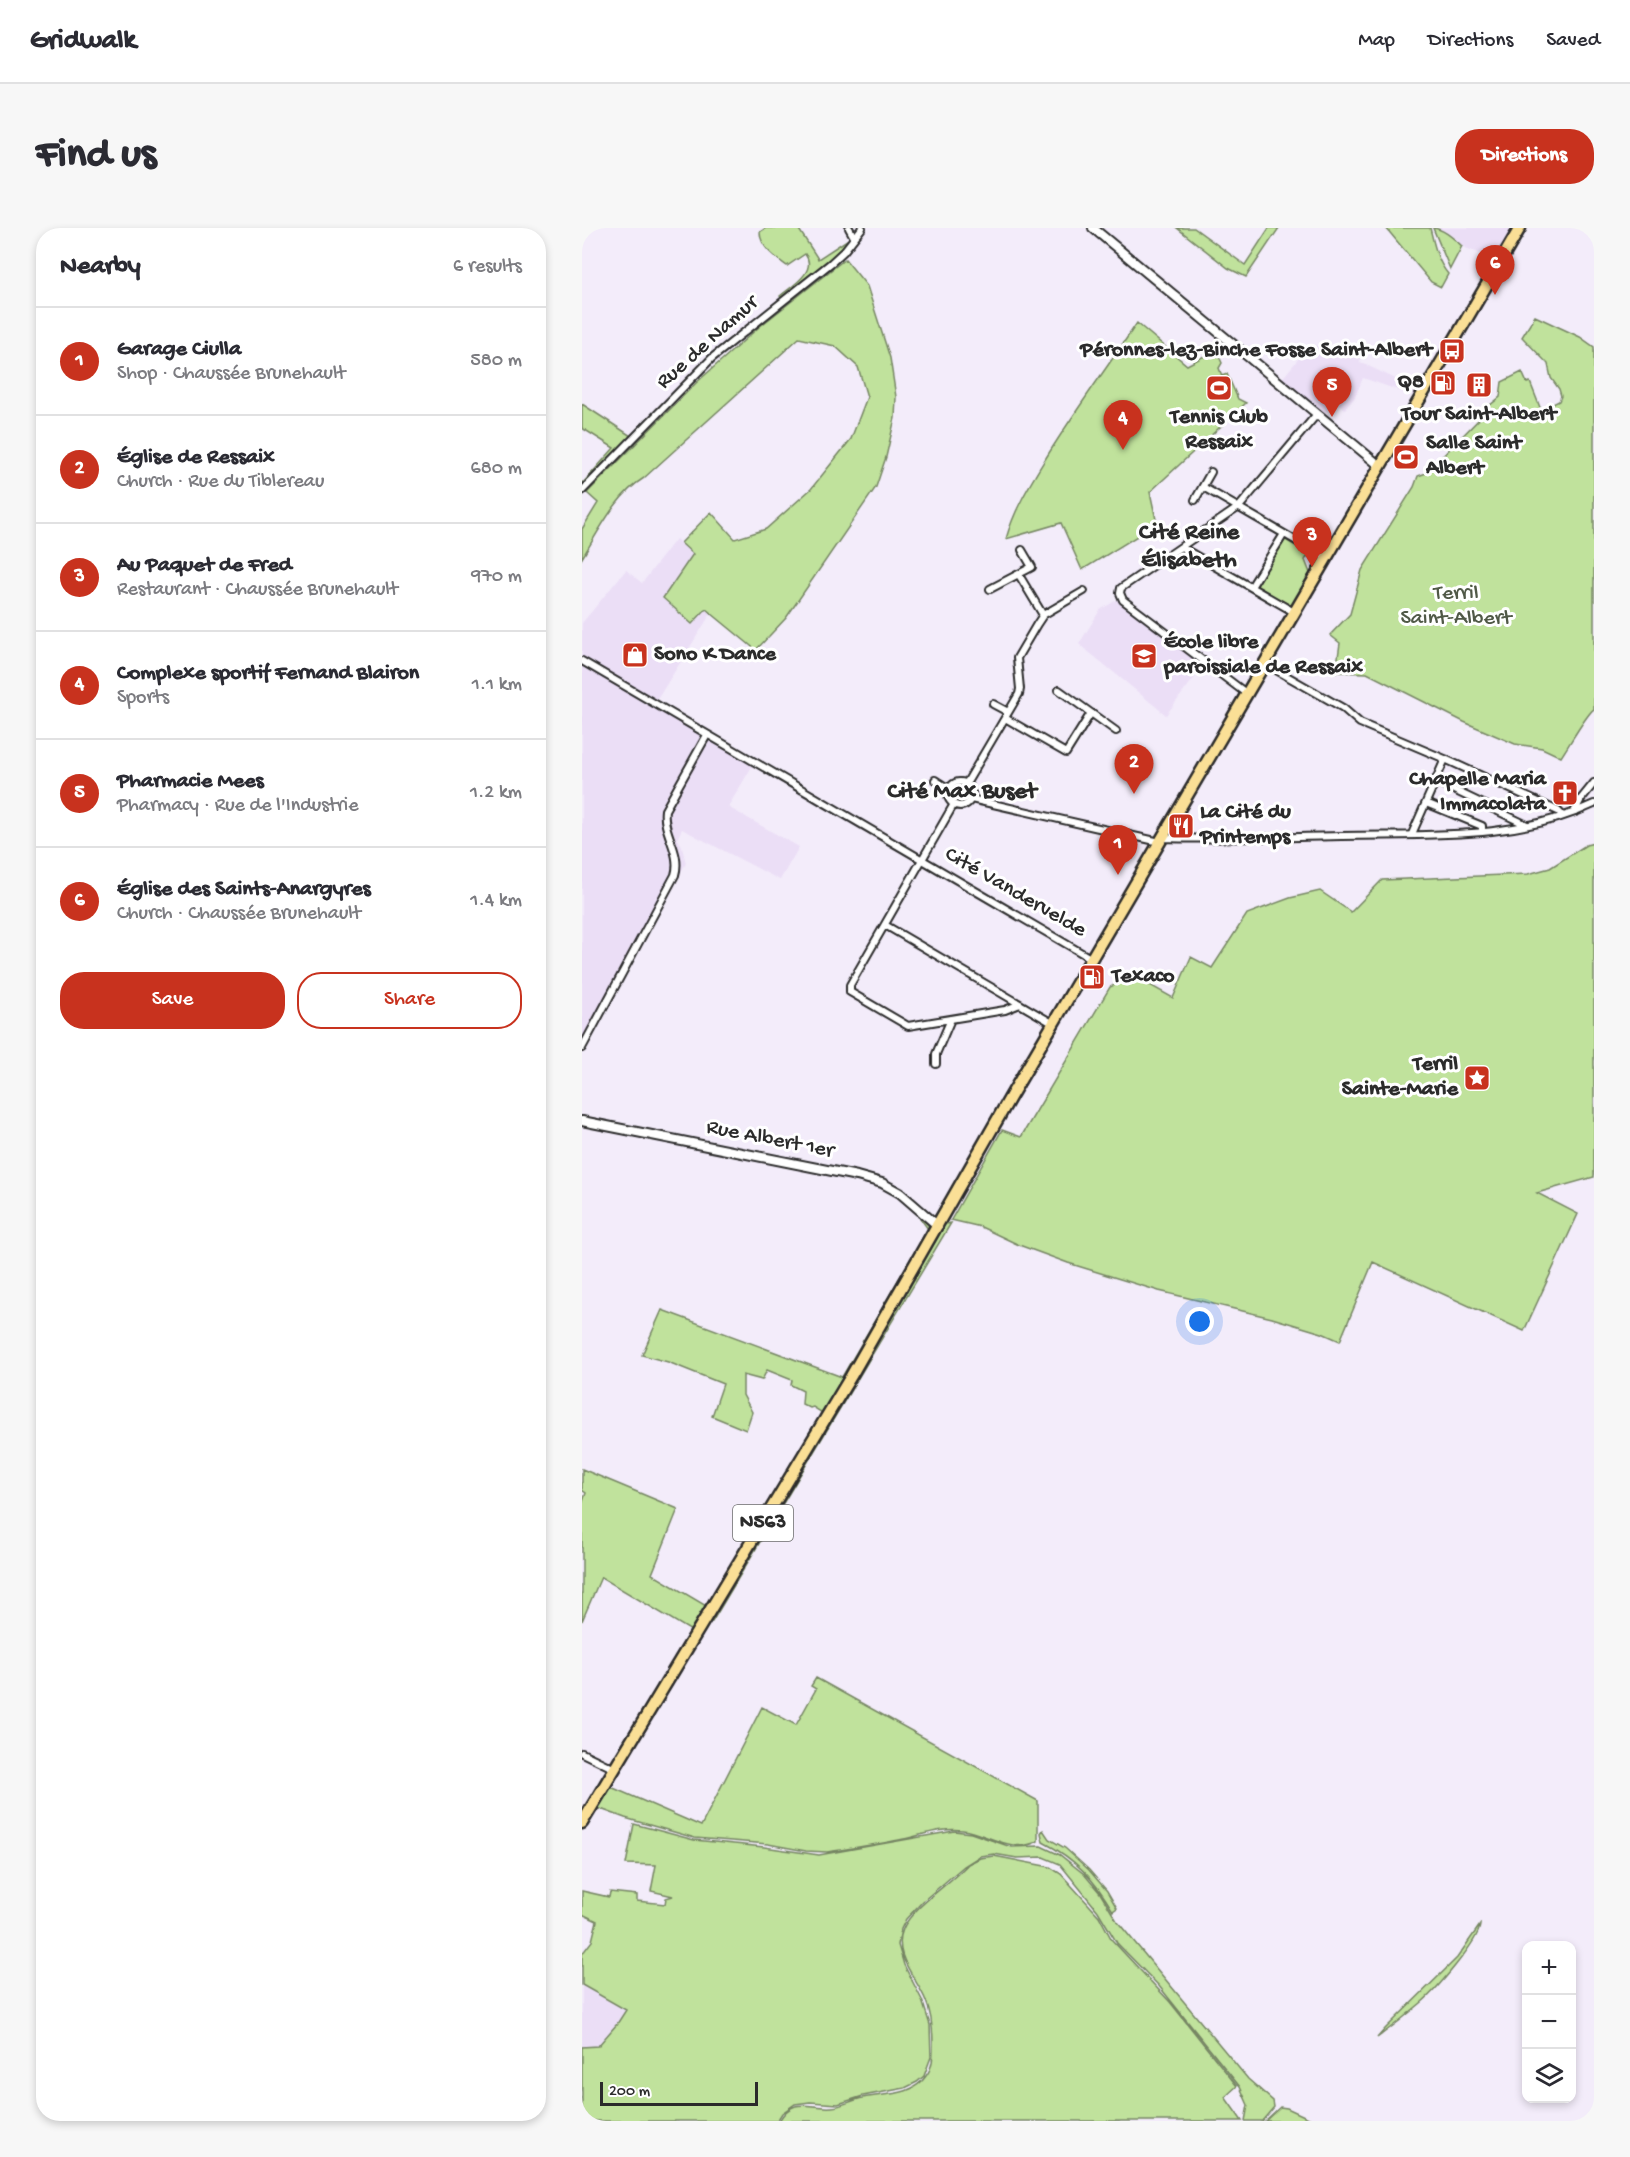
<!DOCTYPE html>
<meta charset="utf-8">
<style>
body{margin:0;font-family:"Gochi Hand",sans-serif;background:#f7f7f7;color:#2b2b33}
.controls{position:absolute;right:18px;bottom:18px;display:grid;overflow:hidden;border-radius:12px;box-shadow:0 3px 9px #0003}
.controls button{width:54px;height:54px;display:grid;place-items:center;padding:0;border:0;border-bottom:2px solid #e1e1e2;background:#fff;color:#2b2b33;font:30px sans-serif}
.scale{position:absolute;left:18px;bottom:15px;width:158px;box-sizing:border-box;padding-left:6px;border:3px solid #2b2b2b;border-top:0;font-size:16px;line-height:21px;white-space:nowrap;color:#2b2b2b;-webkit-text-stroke:4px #fff;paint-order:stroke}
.you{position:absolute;left:618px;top:1094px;width:21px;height:21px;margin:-15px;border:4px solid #fff;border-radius:50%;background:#1a73e8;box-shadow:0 0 0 9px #1a73e833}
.badge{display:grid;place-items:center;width:39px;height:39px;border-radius:50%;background:#c8321e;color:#fff;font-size:20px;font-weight:700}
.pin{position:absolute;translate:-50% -50px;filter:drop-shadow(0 2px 3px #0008)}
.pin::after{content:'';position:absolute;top:32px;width:21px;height:18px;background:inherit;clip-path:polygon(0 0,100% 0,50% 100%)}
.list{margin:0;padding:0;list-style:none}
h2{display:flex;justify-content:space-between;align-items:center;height:78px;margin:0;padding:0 24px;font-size:26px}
h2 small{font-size:20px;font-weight:400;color:#7c7c81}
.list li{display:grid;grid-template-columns:39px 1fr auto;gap:18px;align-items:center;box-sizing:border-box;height:108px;padding:0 24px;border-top:2px solid #e1e1e2}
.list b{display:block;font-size:22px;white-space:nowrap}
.list p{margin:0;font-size:20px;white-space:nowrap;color:#7c7c81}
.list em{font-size:20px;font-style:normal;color:#7c7c81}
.actions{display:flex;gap:12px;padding:18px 24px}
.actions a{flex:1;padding:14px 0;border:2px solid #c8321e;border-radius:24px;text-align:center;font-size:21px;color:#c8321e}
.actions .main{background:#c8321e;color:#fff}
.icon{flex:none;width:33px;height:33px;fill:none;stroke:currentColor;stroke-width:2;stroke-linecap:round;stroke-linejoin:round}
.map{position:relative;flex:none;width:1012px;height:1893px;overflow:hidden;border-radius:24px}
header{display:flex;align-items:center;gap:36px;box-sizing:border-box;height:84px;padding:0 30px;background:#fff;border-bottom:2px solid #e1e1e2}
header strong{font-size:28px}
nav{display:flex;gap:33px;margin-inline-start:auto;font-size:21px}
.intro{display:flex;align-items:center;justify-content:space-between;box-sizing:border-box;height:144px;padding:0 36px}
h1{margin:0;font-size:42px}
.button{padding:15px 27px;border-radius:24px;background:#c8321e;color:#fff;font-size:21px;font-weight:700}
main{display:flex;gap:36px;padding:0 36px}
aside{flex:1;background:#fff;border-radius:24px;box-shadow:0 3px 9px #0003}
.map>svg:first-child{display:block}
.built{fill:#ebdef6}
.green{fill:#c0e29c;stroke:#768664;stroke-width:1.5}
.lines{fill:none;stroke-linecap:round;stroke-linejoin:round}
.minor-casing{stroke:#2b2b2b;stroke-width:10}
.tertiary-casing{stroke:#2b2b2b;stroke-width:12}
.primary-casing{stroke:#2b2b2b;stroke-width:15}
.minor{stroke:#fff;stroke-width:6}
.tertiary{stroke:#fff;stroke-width:8}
.primary{stroke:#fadf96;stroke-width:10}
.labels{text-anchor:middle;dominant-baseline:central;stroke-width:6;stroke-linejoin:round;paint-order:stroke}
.shield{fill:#fff;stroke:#6b6b6b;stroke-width:1.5}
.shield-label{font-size:21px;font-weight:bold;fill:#2b2b2b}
.street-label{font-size:22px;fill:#2b2b2b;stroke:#fff}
.poi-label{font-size:22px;font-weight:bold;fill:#2b2b2b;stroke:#fff;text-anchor:start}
.park-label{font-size:22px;fill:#505947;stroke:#fff}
.neighbourhood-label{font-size:24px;font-weight:bold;fill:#2b2b2b;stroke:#fff}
</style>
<header>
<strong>Gridwalk</strong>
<nav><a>Map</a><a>Directions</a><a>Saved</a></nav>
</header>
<div class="intro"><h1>Find us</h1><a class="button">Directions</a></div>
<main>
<aside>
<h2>Nearby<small>6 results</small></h2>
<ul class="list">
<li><span class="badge">1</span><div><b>Garage Ciulla</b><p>Shop · Chaussée Brunehault</p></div><em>580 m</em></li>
<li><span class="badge">2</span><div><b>Église de Ressaix</b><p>Church · Rue du Tiblereau</p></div><em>680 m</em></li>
<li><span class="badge">3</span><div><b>Au Paquet de Fred</b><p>Restaurant · Chaussée Brunehault</p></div><em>970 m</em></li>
<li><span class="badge">4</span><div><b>Complexe sportif Fernand Blairon</b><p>Sports</p></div><em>1.1 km</em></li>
<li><span class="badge">5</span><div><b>Pharmacie Mees</b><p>Pharmacy · Rue de l'Industrie</p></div><em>1.2 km</em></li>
<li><span class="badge">6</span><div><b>Église des Saints-Anargyres</b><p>Church · Chaussée Brunehault</p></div><em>1.4 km</em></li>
</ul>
<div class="actions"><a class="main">Save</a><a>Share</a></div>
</aside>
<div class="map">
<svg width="1012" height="1893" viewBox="0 0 1012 1893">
<rect width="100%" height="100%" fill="#f3ecfa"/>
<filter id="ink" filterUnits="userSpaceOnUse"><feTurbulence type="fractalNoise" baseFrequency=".0167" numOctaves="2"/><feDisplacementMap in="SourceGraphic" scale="12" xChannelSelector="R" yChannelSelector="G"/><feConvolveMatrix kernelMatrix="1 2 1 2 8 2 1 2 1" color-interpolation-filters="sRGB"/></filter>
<g filter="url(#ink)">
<!-- built -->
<path class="built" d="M856 0H932L912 31 881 19Z
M783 117 778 134 839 163 836 169 781 150 773 169 763 181 753 173 741 188 699 152 727 118Z
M94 311 150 359 128 387 71 478 172 535 146 579 217 619 198 652 100 601 95 611 99 616 104 635 0 826V395L44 342 60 355Z
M538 370 622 437 584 487 497 416 518 382Z
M0 1757 44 1782 35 1796 16 1818 0 1819Z"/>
<!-- green -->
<path class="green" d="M184 0H216L236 31 265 12V17L257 25 200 72 198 68C210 58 236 43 223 26L205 38C194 30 178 19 178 4Z
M595 0H612L663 37 687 0H697L664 49 646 40Z
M804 0H848C852 16 855 33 866 46L859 59 849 54Z
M851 0C862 1 872 11 880 18L868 41Z
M263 31 285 58 308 130 314 169 313 190 304 229 294 259 204 390 174 422 124 381 110 396 81 370 111 326 99 315 129 284 153 311 184 301 229 261 269 211 285 169 276 139 253 118 217 110 62 250C34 267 17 303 0 330V301L16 275 5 265 114 155 177 99Z
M953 88 998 109 1012 119V481C1005 485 986 519 979 529L960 520 933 516 882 494 785 445 754 444 758 415 748 407 768 386 780 342 832 259 836 248 844 245 905 183 907 178 918 169 920 154 940 144 945 155 948 154 959 182 977 173 979 168 977 161 969 150 966 136 940 109Z
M555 95 605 137 634 122 640 135 637 140 640 148 645 146 656 171 664 175 568 264 575 296 500 342 479 295 424 311C433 279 450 253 467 225 495 180 526 138 555 95Z
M0 176 49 208 0 260V256L32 220 0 200Z
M702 311 727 326 723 332 728 345 710 378 674 359Z
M1012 615V949L955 965 996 986 942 1103 791 1034 758 1113 740 1105 690 1090 577 1063 486 1035 437 1017 399 999 369 992 420 902 439 909 528 759 552 748 591 770 609 729 630 740 665 686 708 670 738 663 769 684 800 652 946 646 968 640 1004 617Z
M333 983 346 997 348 1002 241 1189 238 1188 239 1184 231 1179 228 1180 220 1176 221 1163 209 1157 210 1152 185 1142 180 1152 161 1147V1167L170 1184 164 1202 130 1188 141 1156 86 1134 60 1127 80 1082 260 1149 346 1001Z
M369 995 130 1394H128L247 1195 363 996Z
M0 1241 96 1281 70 1346 126 1379 111 1404 19 1349 0 1393V1276L4 1265 0 1262Z
M234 1450 456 1573V1613C432 1627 404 1605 381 1602 359 1599 338 1608 317 1612 293 1617 269 1620 245 1624L224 1623 186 1616 113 1610 43 1590 16 1580 29 1559 119 1598 180 1479 214 1497 234 1461 229 1458Z
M52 1596 112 1612 182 1619 237 1627 372 1603 389 1605 429 1619 459 1618 478 1627 502 1646 518 1665 535 1693 666 1851 691 1873 692 1879 680 1893H663L666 1877 658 1859 577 1758 535 1715 516 1683 478 1636 461 1629 435 1630 412 1626 398 1628 382 1638 341 1673 324 1691 319 1701 316 1717 322 1737 340 1772 348 1797 349 1829 342 1848 335 1854 323 1860 281 1868 256 1876 228 1874 213 1876 200 1885 195 1893H0V1819L16 1818 35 1796 44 1782 0 1757V1726L10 1713 15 1693 0 1686V1663L27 1669 28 1664 55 1667V1673L83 1676 84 1670 91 1668 69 1663 74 1637 44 1636Z
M461 1602 467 1611 483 1620 507 1642 525 1663 535 1680 531 1683C512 1651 494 1631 461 1614L459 1605Z
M412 1628 468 1639 479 1646 517 1688 530 1712 588 1774 655 1858 643 1869 660 1893H197C212 1867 228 1881 250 1879 261 1878 270 1872 281 1870 302 1865 330 1869 344 1848 351 1839 351 1828 351 1818 351 1802 350 1787 344 1773 335 1750 310 1727 321 1701 330 1679 369 1655 386 1636L398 1630Z
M898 1697C897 1713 853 1763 839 1775 825 1787 810 1799 795 1810L803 1801 875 1730Z
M698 1879 705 1880 733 1893H683Z"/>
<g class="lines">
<defs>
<path id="minor" d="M267 0 272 9
M621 259 744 330
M0 263 130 130 249 35 262 23 280 0
M613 272 629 244
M599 319 712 384
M437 347 461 387
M669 359 702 306
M408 361 450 339 440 322
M0 433 510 731
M682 435 761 480 778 495 863 531 976 583 981 588
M477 462 534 503
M665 466 541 372 538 365 539 360 657 279 735 186
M411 476 426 484
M423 490 484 525 509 485
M353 552 367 561
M853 553 945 597
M366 566a12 12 0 1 1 24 0a12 12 0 1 1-24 0Z
M384 556 437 466 438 461 435 430 455 396 461 387 502 363
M389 571 578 614
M844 575 900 598V603
M372 576 268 757V764L326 798 423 782 438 776
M992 584 999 571 1012 555
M830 606 863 531
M580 610C640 612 700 609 759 608 842 606 935 613 1012 576
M303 697 472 796
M0 820 93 647C100 624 80 605 83 582L125 507
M354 836V826L369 791
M0 1525 33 1541"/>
<path id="tertiary" d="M511 0 798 238
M0 893 275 948 300 955 318 965 356 998"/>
<path id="primary" d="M0 1595 269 1148 430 866 938 0"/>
</defs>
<!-- minor casing -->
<use href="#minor" class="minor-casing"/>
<!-- tertiary casing -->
<use href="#tertiary" class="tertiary-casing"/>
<!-- primary casing -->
<use href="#primary" class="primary-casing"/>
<!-- minor -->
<use href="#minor" class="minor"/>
<!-- tertiary -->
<use href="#tertiary" class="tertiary"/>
<!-- primary -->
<use href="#primary" class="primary"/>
</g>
</g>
<!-- icons -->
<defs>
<symbol id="bus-square" viewBox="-11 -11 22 22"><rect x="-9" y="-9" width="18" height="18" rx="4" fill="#c8321e" stroke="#fff"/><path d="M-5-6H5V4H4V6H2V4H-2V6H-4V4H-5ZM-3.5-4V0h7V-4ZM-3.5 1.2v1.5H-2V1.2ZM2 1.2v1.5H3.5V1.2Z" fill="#fff"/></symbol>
<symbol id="fuel-square" viewBox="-11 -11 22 22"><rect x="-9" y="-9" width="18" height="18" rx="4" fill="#c8321e" stroke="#fff"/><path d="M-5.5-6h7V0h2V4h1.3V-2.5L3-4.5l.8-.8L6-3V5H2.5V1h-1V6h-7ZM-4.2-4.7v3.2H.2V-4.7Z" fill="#fff"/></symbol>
<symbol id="building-square" viewBox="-11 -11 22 22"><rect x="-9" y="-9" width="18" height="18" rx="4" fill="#c8321e" stroke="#fff"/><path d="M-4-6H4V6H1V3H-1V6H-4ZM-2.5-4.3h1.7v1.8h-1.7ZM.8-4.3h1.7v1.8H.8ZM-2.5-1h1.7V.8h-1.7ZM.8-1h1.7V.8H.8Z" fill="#fff"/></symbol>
<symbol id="stadium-square" viewBox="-11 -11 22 22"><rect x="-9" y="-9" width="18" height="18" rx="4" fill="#c8321e" stroke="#fff"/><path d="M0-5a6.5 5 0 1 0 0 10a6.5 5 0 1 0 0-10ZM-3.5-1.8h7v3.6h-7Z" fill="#fff"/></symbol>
<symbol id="shop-square" viewBox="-11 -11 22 22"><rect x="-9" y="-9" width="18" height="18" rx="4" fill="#c8321e" stroke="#fff"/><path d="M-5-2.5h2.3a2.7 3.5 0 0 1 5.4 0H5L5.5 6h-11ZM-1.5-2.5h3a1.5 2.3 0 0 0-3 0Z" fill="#fff"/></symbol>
<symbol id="school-square" viewBox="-11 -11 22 22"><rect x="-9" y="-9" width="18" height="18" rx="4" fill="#c8321e" stroke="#fff"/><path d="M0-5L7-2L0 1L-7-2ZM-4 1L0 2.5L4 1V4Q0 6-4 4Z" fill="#fff"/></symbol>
<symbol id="church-square" viewBox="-11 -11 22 22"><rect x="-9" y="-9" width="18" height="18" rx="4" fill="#c8321e" stroke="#fff"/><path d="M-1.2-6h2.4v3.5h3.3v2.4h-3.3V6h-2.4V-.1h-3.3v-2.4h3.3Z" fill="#fff"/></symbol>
<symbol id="restaurant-square" viewBox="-11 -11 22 22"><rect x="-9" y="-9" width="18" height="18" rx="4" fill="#c8321e" stroke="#fff"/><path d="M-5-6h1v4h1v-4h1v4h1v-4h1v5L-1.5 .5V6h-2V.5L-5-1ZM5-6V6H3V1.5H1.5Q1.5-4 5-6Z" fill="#fff"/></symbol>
<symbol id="sight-square" viewBox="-11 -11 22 22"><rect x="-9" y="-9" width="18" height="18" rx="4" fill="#c8321e" stroke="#fff"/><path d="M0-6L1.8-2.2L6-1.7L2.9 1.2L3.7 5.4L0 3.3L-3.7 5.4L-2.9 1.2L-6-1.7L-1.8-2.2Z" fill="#fff"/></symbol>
</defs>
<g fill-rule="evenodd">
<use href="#bus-square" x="855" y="108" width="30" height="30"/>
<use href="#fuel-square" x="846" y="140" width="30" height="30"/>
<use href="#building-square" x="882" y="142" width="30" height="30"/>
<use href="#stadium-square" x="622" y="145" width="30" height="30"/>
<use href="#stadium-square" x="809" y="214" width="30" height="30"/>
<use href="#shop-square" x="38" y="412" width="30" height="30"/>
<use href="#school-square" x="547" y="413" width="30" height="30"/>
<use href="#church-square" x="968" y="550" width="30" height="30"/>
<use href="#restaurant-square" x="584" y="583" width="30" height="30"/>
<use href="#fuel-square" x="495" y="734" width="30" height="30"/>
<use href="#sight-square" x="880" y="835" width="30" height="30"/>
</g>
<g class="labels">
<!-- shield labels -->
<rect class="shield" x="151" y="1277" width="60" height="36" rx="4.5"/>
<g class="shield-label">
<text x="181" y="1295">N563</text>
</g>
<!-- street labels -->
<g class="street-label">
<text transform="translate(126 115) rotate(-42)">Rue de Namur</text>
<text transform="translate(433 665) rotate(30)">Cité Vandervelde</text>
<text transform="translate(188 912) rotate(11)">Rue Albert 1er</text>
</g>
<!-- poi labels -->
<g class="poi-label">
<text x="850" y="123" text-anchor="end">Péronnes-lez-Binche Fosse Saint-Albert</text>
<text x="842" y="155" text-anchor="end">Q8</text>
<text x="897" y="187" text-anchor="middle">Tour Saint-Albert</text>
<text x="637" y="190" text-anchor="middle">Tennis Club<tspan x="637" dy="25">Ressaix</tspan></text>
<text x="844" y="216">Salle Saint<tspan x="844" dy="25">Albert</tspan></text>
<text x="582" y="415">École libre<tspan x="582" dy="25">paroissiale de Ressaix</tspan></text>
<text x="72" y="427">Sono K Dance</text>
<text x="964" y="552" text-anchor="end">Chapelle Maria<tspan x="964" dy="25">Immacolata</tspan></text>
<text x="618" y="585">La Cité du<tspan x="618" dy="25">Printemps</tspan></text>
<text x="530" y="749">Texaco</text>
<text x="876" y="837" text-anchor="end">Terril<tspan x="876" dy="25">Sainte-Marie</tspan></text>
</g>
<!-- park labels -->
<g class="park-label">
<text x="874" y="366">Terril<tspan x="874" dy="25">Saint-Albert</tspan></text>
</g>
<!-- neighbourhood labels -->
<g class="neighbourhood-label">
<text x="607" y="305">Cité Reine<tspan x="607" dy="28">Élisabeth</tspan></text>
<text x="380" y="564">Cité Max Buset</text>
</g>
</g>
</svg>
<div class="controls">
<button>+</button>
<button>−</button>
<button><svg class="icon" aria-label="layers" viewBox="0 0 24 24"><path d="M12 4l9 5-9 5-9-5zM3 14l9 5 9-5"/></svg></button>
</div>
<div class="scale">200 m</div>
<div class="you"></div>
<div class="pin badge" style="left:536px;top:647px">1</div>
<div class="pin badge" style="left:552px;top:566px">2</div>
<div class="pin badge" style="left:730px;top:339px">3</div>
<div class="pin badge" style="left:541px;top:222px">4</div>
<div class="pin badge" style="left:750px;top:189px">5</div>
<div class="pin badge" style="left:913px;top:67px">6</div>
</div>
</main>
